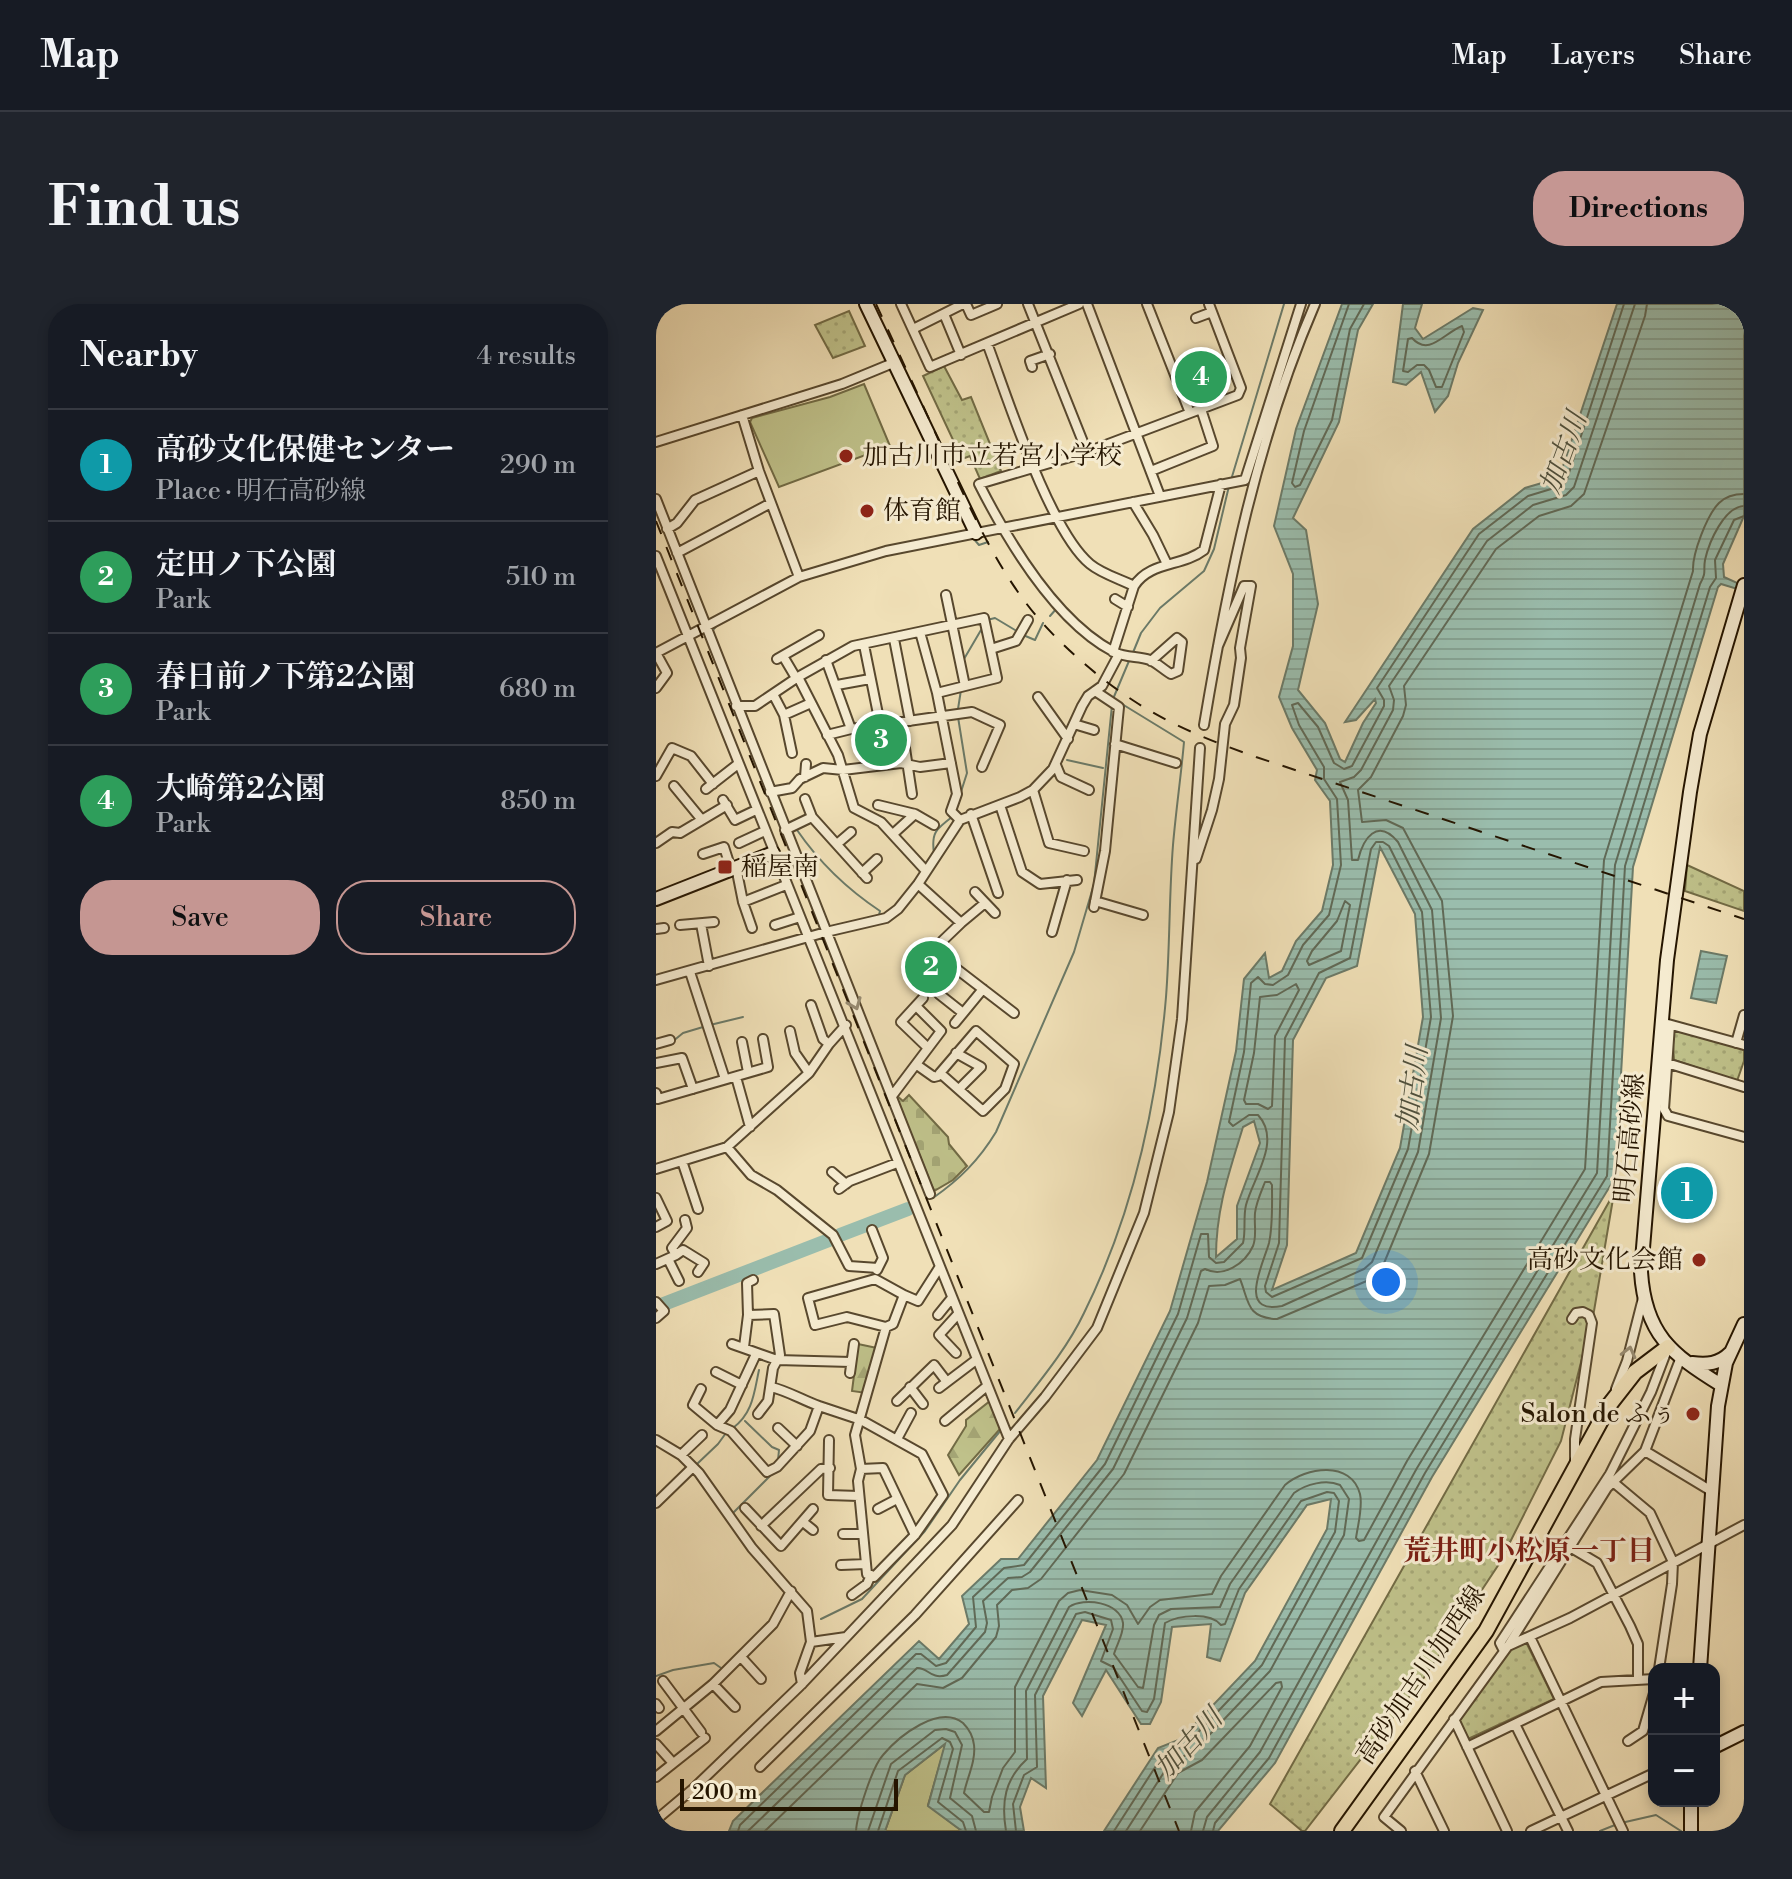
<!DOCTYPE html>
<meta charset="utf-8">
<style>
body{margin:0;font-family:"Libre Bodoni","Noto Serif JP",serif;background:#20242c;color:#f1f3f6}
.controls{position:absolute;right:24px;bottom:24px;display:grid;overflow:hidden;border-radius:16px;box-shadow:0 4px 12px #0003}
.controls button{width:72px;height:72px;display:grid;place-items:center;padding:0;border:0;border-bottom:2px solid #363941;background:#171b24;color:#f1f3f6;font:40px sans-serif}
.scale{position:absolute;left:24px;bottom:20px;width:218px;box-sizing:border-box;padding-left:8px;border:4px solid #251500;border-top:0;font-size:22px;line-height:28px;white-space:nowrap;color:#251500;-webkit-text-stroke:6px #f5ebd0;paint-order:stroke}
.you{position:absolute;left:730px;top:978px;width:28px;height:28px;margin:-20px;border:6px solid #fff;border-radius:50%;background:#1a73e8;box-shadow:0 0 0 12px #1a73e833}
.badge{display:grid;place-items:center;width:52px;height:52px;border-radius:50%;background:#c59692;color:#fff;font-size:26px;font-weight:700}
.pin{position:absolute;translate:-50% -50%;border:4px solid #fff;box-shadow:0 2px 8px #0006}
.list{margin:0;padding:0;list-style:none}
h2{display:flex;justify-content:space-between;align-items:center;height:104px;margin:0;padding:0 32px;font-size:34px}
h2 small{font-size:26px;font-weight:400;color:#9ea1a6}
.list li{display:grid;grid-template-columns:52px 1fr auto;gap:24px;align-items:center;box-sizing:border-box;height:112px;padding:0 32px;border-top:2px solid #363941}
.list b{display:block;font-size:30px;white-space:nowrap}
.list p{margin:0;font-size:26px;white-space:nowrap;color:#9ea1a6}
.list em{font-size:26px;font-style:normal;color:#9ea1a6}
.actions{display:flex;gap:16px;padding:24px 32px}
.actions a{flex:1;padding:18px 0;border:2px solid #c59692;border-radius:32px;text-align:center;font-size:28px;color:#c59692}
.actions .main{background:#c59692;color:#111}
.map{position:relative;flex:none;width:1088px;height:1527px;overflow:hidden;border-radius:32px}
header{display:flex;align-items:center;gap:48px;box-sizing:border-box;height:112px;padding:0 40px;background:#171b24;border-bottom:2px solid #363941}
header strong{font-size:38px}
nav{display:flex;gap:44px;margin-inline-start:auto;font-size:28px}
.intro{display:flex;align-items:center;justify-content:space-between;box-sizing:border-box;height:192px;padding:0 48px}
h1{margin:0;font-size:56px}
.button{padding:20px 36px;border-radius:32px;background:#c59692;color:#111;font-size:28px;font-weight:700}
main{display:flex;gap:48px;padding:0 48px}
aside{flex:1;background:#171b24;border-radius:32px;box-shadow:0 4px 12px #0003}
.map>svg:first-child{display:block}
.green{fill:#bfc18a;stroke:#726b45;stroke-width:2}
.forest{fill:url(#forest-firs);stroke:#726b45;stroke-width:2}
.cemetery{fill:url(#cemetery-stones);stroke:#726b45;stroke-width:2}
.park{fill:url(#park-dots);stroke:#726b45;stroke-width:2}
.water{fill:url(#water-rules);stroke:#6b7a68;stroke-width:2;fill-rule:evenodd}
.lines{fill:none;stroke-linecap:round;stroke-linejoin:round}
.shore{stroke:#606956;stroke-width:2}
.stream{stroke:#6b7a68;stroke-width:2}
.river{stroke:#9abdad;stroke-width:14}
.street-casing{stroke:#58482e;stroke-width:12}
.secondary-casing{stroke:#251500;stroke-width:16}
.primary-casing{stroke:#251500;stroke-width:18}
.street{stroke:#f5ebd0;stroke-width:8}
.secondary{stroke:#f5ebd0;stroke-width:12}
.primary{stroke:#f0e0b7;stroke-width:14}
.rail{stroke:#251500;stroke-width:2;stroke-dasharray:14 14;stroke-linecap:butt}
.oneway{stroke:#978b72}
.poi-dot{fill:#8f2418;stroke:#f5ebd0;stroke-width:3}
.labels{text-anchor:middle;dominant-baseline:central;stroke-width:6;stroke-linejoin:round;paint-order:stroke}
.poi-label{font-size:26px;fill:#251500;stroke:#f5ebd0;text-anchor:start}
.street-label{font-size:26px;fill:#251500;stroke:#f5ebd0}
.water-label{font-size:28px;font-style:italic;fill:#4e503d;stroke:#f5ebd0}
.neighbourhood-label{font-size:28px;font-weight:bold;fill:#7a1f14;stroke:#f5ebd0}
</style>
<header>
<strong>Map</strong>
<nav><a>Map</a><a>Layers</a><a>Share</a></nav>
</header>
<div class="intro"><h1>Find us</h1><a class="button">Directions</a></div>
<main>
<aside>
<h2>Nearby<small>4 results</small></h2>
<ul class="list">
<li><span class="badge" style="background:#0f9aa8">1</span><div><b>高砂文化保健センター</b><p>Place · 明石高砂線</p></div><em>290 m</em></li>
<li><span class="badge" style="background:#2e9e5b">2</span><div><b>定田ノ下公園</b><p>Park</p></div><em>510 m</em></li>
<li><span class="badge" style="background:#2e9e5b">3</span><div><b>春日前ノ下第2公園</b><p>Park</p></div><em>680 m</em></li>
<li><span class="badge" style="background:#2e9e5b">4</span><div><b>大崎第2公園</b><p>Park</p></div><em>850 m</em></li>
</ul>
<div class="actions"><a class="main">Save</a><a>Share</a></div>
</aside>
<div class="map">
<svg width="1088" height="1527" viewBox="0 0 1088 1527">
<defs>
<pattern id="forest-firs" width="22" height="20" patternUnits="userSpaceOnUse" patternTransform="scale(2)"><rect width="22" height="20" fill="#bfc18a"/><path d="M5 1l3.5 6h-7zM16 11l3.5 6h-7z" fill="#a4a575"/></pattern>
<pattern id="cemetery-stones" width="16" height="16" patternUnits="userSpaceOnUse" patternTransform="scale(2)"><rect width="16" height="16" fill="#bfc18a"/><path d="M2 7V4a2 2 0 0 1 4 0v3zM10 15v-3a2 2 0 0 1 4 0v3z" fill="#a4a575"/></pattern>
<pattern id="park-dots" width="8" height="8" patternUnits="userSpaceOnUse" patternTransform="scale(2)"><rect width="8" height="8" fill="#bfc18a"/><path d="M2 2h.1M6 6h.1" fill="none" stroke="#a4a575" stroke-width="1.8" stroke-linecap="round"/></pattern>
<pattern id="water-rules" width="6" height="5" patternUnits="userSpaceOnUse" patternTransform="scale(2)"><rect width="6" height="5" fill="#9abdad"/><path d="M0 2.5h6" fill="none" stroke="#85a293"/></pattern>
</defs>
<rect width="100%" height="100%" fill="#f0e0b7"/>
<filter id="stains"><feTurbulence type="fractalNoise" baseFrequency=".0025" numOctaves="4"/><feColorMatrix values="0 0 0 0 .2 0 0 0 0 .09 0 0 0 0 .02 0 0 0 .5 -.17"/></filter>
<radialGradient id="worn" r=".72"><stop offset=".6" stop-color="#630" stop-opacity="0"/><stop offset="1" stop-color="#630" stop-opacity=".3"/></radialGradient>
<!-- green -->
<path class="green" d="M208 80 234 142 123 183 94 118 96 114 174 93Z
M290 1439 272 1501 306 1527H229L249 1471Z"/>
<!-- forest -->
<path class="forest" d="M202 1040 221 1044 210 1089 196 1087Z
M334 1097 344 1125 303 1171 292 1151 310 1122V1116Z"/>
<!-- cemetery -->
<path class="cemetery" d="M253 791 292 833 293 840 311 862 297 876 278 887 241 795V792L247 797Z"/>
<!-- park -->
<path class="park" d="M193 7 209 42 177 54 159 21Z
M567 52 574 68 560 79 528 90 520 69Z
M288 62 306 96 315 93 345 167 324 175 314 152 306 155 267 72Z
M1031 561 1088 587V607L1029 587Z
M1018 724 1088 744V757L1081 777 1018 756 1016 726Z
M958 889 938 1007 905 1137 843 1260 767 1375 649 1527H646L614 1500Z
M870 1338 898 1395 812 1435 802 1413 853 1346Z"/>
<!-- water -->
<path class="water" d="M686 0H717L702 26 683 118 637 214 650 226 662 300 642 386 669 419 684 455 689 458 707 419 720 399 719 395 700 416 689 418 817 225 869 184 903 174 961 0H1088V212L1067 260 1068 273 1088 282V287L1065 280 1062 283 977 563 959 874 776 1173 619 1459 562 1527H448L502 1444 525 1435 599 1357 671 1225 675 1195 651 1201 589 1289 564 1357 551 1353 555 1320 516 1323 505 1398 494 1420H485L450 1366 426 1412 417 1399 450 1321 426 1316 387 1392 390 1484 375 1474 364 1503 368 1527H306L272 1502 289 1440 249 1471 229 1527H73L77 1517 263 1337 283 1355 313 1320 306 1292 345 1255H362L441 1156 514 1007 551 878 580 747 588 675 609 649 613 674 626 667 640 637 666 607 677 561 674 497 659 476 661 466 636 424 623 393 637 342V270L618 222 640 125ZM724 543 759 610 767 713 744 844 700 949 616 986 631 941 637 736 670 674 701 662ZM598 817 604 839 581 902V935L560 953C560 905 573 869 587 823Z
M747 0H766L759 24 767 35 817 4 827 6 802 59 792 92 779 108 765 68 750 81 737 78Z
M1045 647 1071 652 1060 699 1035 694Z"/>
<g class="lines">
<!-- shore -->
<path class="shore" d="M693 0 648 127 636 179 639 183 644 181 676 116 694 25 708 0
M806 22 808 28 786 83H780L773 66 768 61H761L752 68 747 67 752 35 756 34C773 53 788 29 806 22Z
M720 538H727L733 542 766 608 775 713 752 845 706 954 616 993 610 988 609 982 623 939 629 734 663 669 694 654 715 545Z
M689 597 694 601 685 647 653 661 651 657 656 647 681 617Z
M640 680 643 686 619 732 616 802 612 805 602 800H590L588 796 598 749 604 693 621 691Z
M82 1527 84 1521 260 1350H265L280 1362 290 1359 320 1323 317 1293 348 1264 368 1261 449 1160 522 1010 545 930H552L553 953 560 959 568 958 587 939C590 927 587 913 590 901 597 874 626 837 602 811H593L577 822 573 818 588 748 595 679 602 673 609 680 617 681 632 671 647 641 673 611 685 561 681 495 668 475V463L643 421 636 401 642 399 662 423 678 459 688 465 696 462 728 402V396L721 384 823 230 872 192 905 182 910 178 968 0
M92 1527 261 1364C272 1363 274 1376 291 1371L329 1328 331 1319 327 1297 352 1274 366 1273 374 1268 457 1165 531 1014 545 967 549 965C567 974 589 960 597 942 601 933 598 920 599 909 600 899 605 888 609 878H614L616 881C616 900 617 921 613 939 608 958 580 1011 626 1002L708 965 716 958 762 848 785 714 776 606 742 538C721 513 707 535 702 556H696L692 496 684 478 698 473 705 466 737 406 738 396 733 382 831 237 877 201 910 191 918 183 979 0
M109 1527 261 1380 287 1384 306 1374 340 1333 343 1322 341 1301 356 1286 372 1284 385 1275 468 1170 542 1019 553 982 569 981 584 975C593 997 590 1014 621 1015L713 976 726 964 773 850 797 712 786 597 747 524 730 516 706 518 702 486 715 473 747 412 750 401 748 382 840 245 883 212 915 202 928 190 989 12 991 0
M200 1527C201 1511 216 1463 227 1451 243 1432 283 1400 307 1419 313 1425 317 1432 318 1441 320 1457 311 1474 308 1489L328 1508H333L336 1493 347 1464 359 1448V1383L403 1297 412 1289 424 1286 456 1291 471 1301 482 1320 494 1303 504 1296 556 1290 565 1272 629 1181C650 1163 695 1156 704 1190 707 1203 702 1220 700 1234L703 1237 708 1236 751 1157 929 865 948 556 1037 267C1036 250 1051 211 1063 199 1070 192 1079 190 1088 190
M212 1527 235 1460 279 1426 290 1425 299 1428 306 1441 294 1494 316 1512 320 1527
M222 1527 242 1467 286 1434 294 1438 297 1445 282 1498 307 1518 310 1527
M350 1527C345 1498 349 1475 371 1455L370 1387 413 1303C428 1293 464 1298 467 1319 468 1329 461 1340 458 1350L482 1383 487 1384 498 1321 503 1311 515 1305 564 1303 574 1280 638 1189C650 1180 670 1175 684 1181L693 1195 688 1231 614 1367 538 1447 514 1459 470 1527
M360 1527 357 1500 368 1471 381 1463 379 1391 420 1310 429 1308 455 1316 457 1325 445 1357 457 1363 486 1407 491 1408 498 1395 509 1319C523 1311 554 1308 565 1321L569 1320 583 1285 645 1197 671 1188 678 1189 683 1197 679 1228 606 1361 531 1440 507 1451 458 1527
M484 1527 522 1469 546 1456 620 1379 625 1378 626 1383 594 1442 539 1508 535 1527
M547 1527 551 1513 604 1448 761 1164 941 869 959 561 1044 280C1051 267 1047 268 1049 256 1053 238 1068 203 1088 202
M557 1527 559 1519 613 1454 769 1169 951 872 969 562 1054 283 1060 274 1059 256 1078 216 1088 212"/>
<!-- stream -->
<path class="stream" d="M575 176 628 0
M317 234 323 241 332 238
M93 304 148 275
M394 312 401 304
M331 316 339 314 359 326
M57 326 63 319
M367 331 379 336 387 319
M476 351 485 329 504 304 548 267 558 245 573 182
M308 355 325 326
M301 366 303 374
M457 395 473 357
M302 405 305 386
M302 413 311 469 304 491
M411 456 447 464
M141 526C163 558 191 585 224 607L223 611
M278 549C275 529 280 525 296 513
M173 623 190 619
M54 721 87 713
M16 738 27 729 47 723
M277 894C304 875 323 856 340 828L418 648 438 580 456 401
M359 1109C383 1078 411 1045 428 1009 476 912 501 800 510 693 514 642 513 591 517 541 520 506 525 472 528 438L466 400
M89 1117 116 1143 123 1146 122 1156
M77 1124C97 1109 98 1089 103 1066
M41 1160 62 1140 70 1129
M75 1211 114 1172
M165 1315 206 1295 269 1227 304 1176 345 1126
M0 1372 17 1366 58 1359 65 1364
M965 1519 1000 1511 1025 1527
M944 1527 959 1521"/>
<!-- river -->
<path class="river" d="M184 931 252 905
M0 1003 173 936"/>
<defs>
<path id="street" d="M245 0 274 63 423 0
M310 0 315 11 341 0
M372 0 431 148
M431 0 504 192
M491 0 534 109
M288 10 305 51
M540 14 556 8
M257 25 307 0
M331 39C351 92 393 226 434 260 446 270 464 275 478 282L457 348
M376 63 374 57 394 50
M86 111 103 167 143 273
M0 138 186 80 237 59
M495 167 557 142 545 105
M0 195 274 890
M477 198 497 231 511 260
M11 225 21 219 39 196 103 167
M21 249 115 199
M0 252 353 1135
M478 282C494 257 526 263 548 246L565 180
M290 291 309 382
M459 295 472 303
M264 328 281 389 301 490 295 507 304 516
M238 335 254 417
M208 341 224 420
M335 345 360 337 372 316
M0 349 143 273 230 247 589 176 645 0
M127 352 140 374
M121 355 163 331
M170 356 195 425
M495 357 521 334 526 338 522 367 515 370C508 366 501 359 494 356 482 352 470 354 458 348 399 317 352 237 323 180L431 148 582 91 585 84 553 0
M142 373 182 451 198 504 225 518 270 567
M181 381 214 375
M0 384 11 369 0 349
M117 390 128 411 136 449
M382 393 412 435
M80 402H99L142 373 197 342 328 314 341 374 281 389
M128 411 155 399
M245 418 256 490
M418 420 438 426
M548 421C572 278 601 134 659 0
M171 431 195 425 316 408 344 421 326 463
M459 440 520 459
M400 461 405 473 433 486
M0 472 16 444 35 452 57 480
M149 473 150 460
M18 482 46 516
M50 485 82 460
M377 486 393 539 428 547
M114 488 136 484 144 475 167 464 187 466 245 459 264 463 295 459
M149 495 156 513
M67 496 79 516 100 506
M222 501 259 510 278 521
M344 501 366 568 384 580 421 576
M315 510 342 589
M129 526 156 513 211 574
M237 530 259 510
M0 539 16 528 24 529 71 501
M83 539 109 527
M181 540 195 528
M47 550 68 543 75 565
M540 555 556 506 563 475 569 420 578 401 585 354 584 344 595 282H588L562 342
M80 563 87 598 96 624
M206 569 221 555
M262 580 305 619 279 644 289 656 358 709
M319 588 339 609
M439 597 487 611
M87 598 130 581
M438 603 449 547 463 403 439 387
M305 619 329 599
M45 620 53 662
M24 621 58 618
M119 621 144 613
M0 625 8 624
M396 628 411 576
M34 668 69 775
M0 676 170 628 230 614 242 605 262 580 304 516 364 493 377 486 397 465 426 402 432 392 446 382 463 350
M283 690 307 709
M267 694 245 718 272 744
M155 701 167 735 173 740
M299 719 327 685
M1012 720 1088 741
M1014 721 1008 805 1012 812 1088 833
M134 727 139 749 153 769
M86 738 92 768
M1080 739 1088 711
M0 740 14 736
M300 749 325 763 304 784
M0 759 26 754 37 785
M1011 759 1088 783
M261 761 278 773 282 772 284 769 320 727 358 760 349 785 327 807 284 769
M80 773 94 823
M0 789 2 795 112 763 107 735
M236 792 285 727 260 702
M71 843 95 871 121 886 177 931 193 962 222 964
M26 857 42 905
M0 865 71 843 153 769 173 740 190 721
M176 868 190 880
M183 885 194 877 241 859
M0 894 11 917 0 923
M216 926 227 954 221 966
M20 951 27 946 48 959 42 968
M12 955 23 977
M0 960 20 951 16 944 31 924 29 916
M0 998 8 1007 0 1014
M92 1011 118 1010 124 1051 117 1064 112 1097 102 1110
M282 1011 295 995
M916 1015 920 1009 927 1008 933 1011 936 1019 919 1135V1159
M230 1023 191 1013 159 1021 152 994 219 975 248 991
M76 1040 121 1056 195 1058
M88 1043 92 1011 91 979 97 976
M300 1049 283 1031 302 1010
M60 1068 86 1081
M194 1069 198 1040
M115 1083C132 1087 146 1096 163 1102
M254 1083 267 1100
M283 1084 320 1056
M45 1085 37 1101 61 1121 75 1127 111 1168 121 1163 154 1127 163 1102 205 1116 266 1150 287 1191 259 1231 218 1273 211 1270 202 1177 205 1165 199 1131 230 1023 237 1020 248 991 262 997 283 964
M960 1085 971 1057 987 994
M241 1097 278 1061 291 1078
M289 1117 331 1082
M61 1121 74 1106 100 1050
M122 1124 141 1142
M241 1135 255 1109
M0 1136 25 1151 43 1169 96 1244 151 1307 155 1338 190 1333
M173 1136 172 1191 203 1192
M989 1147 1057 1188
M25 1151 46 1131
M205 1165 227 1164 259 1231
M957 1178 994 1209 1017 1258 1016 1280 1003 1365
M0 1199 37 1163
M89 1204 125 1242 157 1205
M222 1205 241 1195
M147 1218 157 1226
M105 1222 165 1165 174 1164
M187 1230H206
M914 1243 941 1259 974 1322 982 1340V1376
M185 1261 210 1260
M196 1291 211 1280 215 1271
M874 1333 967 1527
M852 1342 914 1314 1088 1221
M848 1347 844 1339 954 1170 995 1088 1011 1046
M85 1353 105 1375
M7 1377 45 1428
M57 1380 79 1403
M146 1380 144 1369 155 1338
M0 1400 3 1404
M798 1415 851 1527
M859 1420 912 1527
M0 1427 57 1380 117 1320 135 1287
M972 1437 987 1427 998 1389
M0 1440 17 1459
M811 1443 945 1378 998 1375
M104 1463 259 1311 362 1196
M759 1467 788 1527
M0 1473 49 1434
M0 1516 38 1484 146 1380 296 1221 353 1135 389 1093 441 1024 488 909 513 808 526 715 544 444
M745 1527 728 1513 852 1342 951 1184 989 1147 1025 1053
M875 1527 998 1469"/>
<path id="secondary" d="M210 0 320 229
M0 595 117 549
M1036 1059C1051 1061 1063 1060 1074 1049
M1065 1081C1015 1050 989 1030 985 968L1011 656 1034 488 1044 430 1088 281
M1044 1365 1062 1102 1070 1059 1088 1020
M1058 1443 1088 1428
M1035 1527V1497"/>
<path id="primary" d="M686 1527 830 1327 954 1100 979 1068 1012 1043"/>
</defs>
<!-- street casing -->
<use href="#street" class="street-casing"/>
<!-- secondary casing -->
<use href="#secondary" class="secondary-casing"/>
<!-- primary casing -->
<use href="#primary" class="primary-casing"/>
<!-- street -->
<use href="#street" class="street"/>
<!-- secondary -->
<use href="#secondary" class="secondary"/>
<!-- primary -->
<use href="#primary" class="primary"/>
<!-- rail -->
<path class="rail" d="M220 0C244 52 268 103 291 155 317 210 342 267 382 314 409 345 444 375 478 397 516 422 558 438 600 453L1088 615
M0 217 523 1527"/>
</g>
<!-- one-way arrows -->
<defs><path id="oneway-chevron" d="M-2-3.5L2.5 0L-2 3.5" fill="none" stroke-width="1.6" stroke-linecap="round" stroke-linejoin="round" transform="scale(2)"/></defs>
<g class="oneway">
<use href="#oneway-chevron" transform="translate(199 700) rotate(68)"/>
<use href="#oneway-chevron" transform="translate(973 1048) rotate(-76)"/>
</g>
<!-- markers -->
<g class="poi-dot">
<circle cx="190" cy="152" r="8"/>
<circle cx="211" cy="207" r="8"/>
<rect x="61" y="555" width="16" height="16" rx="4"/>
<circle cx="1043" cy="956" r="8"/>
<circle cx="1037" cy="1110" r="8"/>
</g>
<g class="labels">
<!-- poi labels -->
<g class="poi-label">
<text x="206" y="152">加古川市立若宮小学校</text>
<text x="227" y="207">体育館</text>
<text x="85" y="563">稲屋南</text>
<text x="1027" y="956" text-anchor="end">高砂文化会館</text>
<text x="1021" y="1110" text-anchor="end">Salon de ふぅ</text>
</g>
<!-- street labels -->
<g class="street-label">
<text transform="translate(974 834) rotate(-85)">明石高砂線</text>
<text transform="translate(765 1371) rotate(-56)">高砂加古川加西線</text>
</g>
<!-- water labels -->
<g class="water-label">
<text transform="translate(908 149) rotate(-70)">加古川</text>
<text transform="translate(757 784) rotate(-83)">加古川</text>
<text transform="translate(533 1440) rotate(-47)">加古川</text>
</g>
<!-- neighbourhood labels -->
<g class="neighbourhood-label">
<text x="873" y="1247">荒井町小松原一丁目</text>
</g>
</g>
<rect width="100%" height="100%" filter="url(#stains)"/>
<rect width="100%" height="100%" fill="url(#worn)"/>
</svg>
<div class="controls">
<button>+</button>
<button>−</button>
</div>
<div class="scale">200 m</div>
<div class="you"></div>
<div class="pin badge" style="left:1031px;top:889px;background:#0f9aa8">1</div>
<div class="pin badge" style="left:275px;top:663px;background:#2e9e5b">2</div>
<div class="pin badge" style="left:225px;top:436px;background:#2e9e5b">3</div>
<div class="pin badge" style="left:545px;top:73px;background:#2e9e5b">4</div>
</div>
</main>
